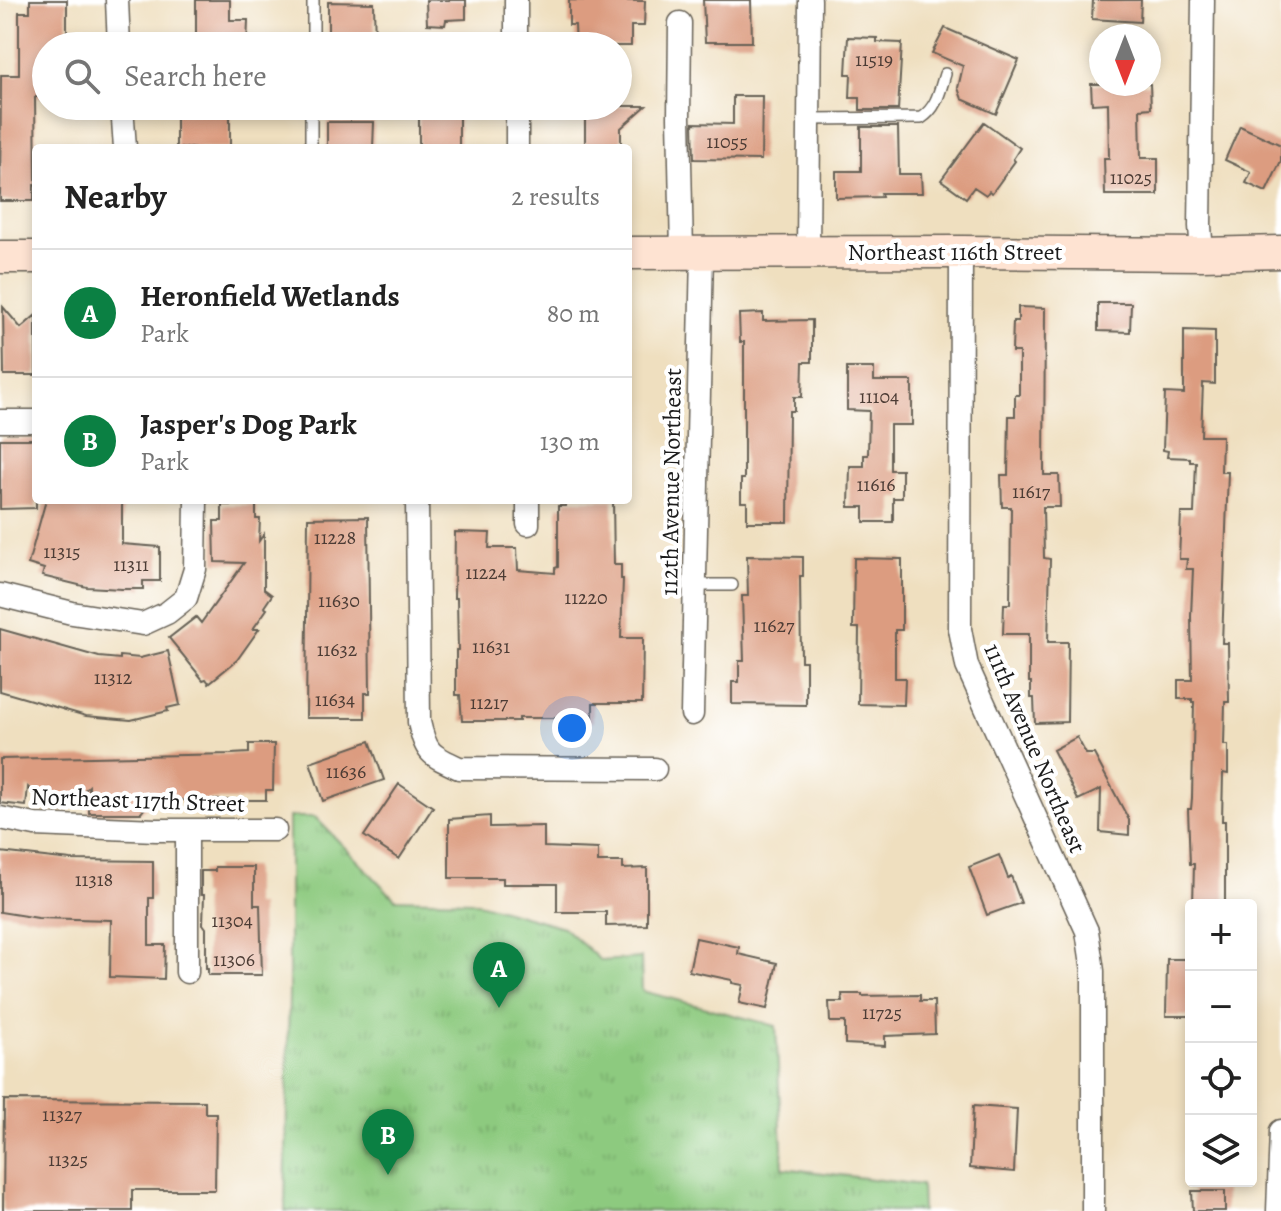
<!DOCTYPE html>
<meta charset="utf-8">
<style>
body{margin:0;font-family:Alegreya,serif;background:#f2f2f2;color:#222}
.controls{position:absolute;right:24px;bottom:24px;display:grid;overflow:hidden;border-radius:8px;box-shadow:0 4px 12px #0003}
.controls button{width:72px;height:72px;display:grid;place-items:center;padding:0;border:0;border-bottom:2px solid #e0e0e0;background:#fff;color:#222;font:40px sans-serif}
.compass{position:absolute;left:1089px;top:24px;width:72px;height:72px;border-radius:50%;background:#fff;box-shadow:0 4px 12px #0003;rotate:180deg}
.you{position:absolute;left:572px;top:728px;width:28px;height:28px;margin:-20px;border:6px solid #fff;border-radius:50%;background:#1a73e8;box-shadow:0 0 0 12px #1a73e833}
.badge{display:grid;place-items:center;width:52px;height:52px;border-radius:50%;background:#0b8043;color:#fff;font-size:26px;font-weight:700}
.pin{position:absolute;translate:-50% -66px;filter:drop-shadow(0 2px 4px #0008)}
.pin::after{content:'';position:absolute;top:42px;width:28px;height:24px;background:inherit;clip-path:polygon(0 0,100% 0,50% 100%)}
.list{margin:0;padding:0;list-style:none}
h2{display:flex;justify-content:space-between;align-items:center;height:104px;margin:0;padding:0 32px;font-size:34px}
h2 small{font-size:26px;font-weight:400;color:#767676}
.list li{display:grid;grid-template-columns:52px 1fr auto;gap:24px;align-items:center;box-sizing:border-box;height:128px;padding:0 32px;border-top:2px solid #e0e0e0}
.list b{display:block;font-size:30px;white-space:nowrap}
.list p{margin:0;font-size:26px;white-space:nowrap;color:#767676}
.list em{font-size:26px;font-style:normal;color:#767676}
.icon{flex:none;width:44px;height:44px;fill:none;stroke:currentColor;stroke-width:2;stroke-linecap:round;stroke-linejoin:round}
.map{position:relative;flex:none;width:1281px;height:1211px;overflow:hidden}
.search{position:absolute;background:#fff;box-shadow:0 4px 12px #0003;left:32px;top:32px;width:600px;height:88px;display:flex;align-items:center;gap:20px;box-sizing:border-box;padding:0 28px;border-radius:44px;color:#767676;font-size:30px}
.panel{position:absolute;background:#fff;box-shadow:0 4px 12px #0003;left:32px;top:144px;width:600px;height:360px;border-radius:8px}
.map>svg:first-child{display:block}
.park{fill:url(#park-tufts);stroke:#54734e;stroke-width:2}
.building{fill:#dc9c80}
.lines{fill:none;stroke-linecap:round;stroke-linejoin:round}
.lane-casing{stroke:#666055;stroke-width:14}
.street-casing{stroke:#666055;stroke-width:25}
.secondary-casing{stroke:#666055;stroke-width:35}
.lane{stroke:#fff;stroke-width:11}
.street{stroke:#fff;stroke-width:22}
.secondary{stroke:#fee3d2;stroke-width:32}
.labels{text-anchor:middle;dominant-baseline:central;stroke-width:8;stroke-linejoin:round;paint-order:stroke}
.number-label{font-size:20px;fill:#4c3c35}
.street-label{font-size:24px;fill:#1c1c1c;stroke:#fff}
</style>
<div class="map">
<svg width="1281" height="1211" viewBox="0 0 1281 1211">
<defs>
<pattern id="park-tufts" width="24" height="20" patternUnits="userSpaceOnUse" patternTransform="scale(2)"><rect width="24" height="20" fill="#8dca7f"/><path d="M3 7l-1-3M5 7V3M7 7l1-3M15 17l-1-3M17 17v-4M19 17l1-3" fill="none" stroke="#79ad6d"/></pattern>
</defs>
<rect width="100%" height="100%" fill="#fff"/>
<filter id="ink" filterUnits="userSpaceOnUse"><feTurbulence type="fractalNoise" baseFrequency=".0125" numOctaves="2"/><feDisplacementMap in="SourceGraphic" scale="16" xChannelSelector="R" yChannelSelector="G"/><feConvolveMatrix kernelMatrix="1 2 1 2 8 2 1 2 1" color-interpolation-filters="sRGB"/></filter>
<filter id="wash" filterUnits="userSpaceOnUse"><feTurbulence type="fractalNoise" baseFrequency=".006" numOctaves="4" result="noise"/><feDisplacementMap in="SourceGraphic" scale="32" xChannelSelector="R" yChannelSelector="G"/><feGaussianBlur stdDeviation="1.8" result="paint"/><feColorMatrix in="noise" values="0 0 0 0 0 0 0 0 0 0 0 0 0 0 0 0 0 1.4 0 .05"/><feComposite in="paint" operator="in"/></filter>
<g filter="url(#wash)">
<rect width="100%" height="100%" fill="#efdfbf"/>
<!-- park -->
<path class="park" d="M289 817H315L395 899 471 901 563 927 601 961 641 958 642 991 776 1026 783 1168 921 1185 922 1211H285L289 991Z"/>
<g id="blocks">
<!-- building -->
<path class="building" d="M30 0H67V46H46V97H35L36 185H34V201H0L1 75H19V12H30Z
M196 0H230V20H248L247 46H196Z
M426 0H466V19L446 20 445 25 427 24Z
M569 0 645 1 644 26H631V46H576L575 25H569Z
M703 0H751L752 42H705Z
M1093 0H1141L1140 22 1092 19Z
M328 2 374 3 375 46H331V33H328Z
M945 28 1019 60 996 114 962 99 958 88 963 66 932 53Z
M848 37 877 38V42L902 43 898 110H860V98H850L851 74H846Z
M1091 84H1150L1151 108 1140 109 1141 158H1158V195H1105L1104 158H1109L1108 103 1092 104Z
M733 96H762L761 160 694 159 693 123 733 124Z
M176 106H230V148H176Z
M419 106H459V148H419Z
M585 106H646L621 128V148H585Z
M327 122H374L373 148H327Z
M984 122 1020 148 1013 159 1015 161 992 193 989 191 986 195 974 187 966 198 941 180Z
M1240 126 1281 145V161L1266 192 1246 183 1251 172 1225 160Z
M861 127H898L899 174H921L922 193H881L882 197 836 198V171H861Z
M1098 303H1131L1130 332 1098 331Z
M3 307 21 328 36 315V375H4Z
M1018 307 1045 308 1044 475H1059L1060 507H1043L1044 558 1050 559 1048 642H1068L1067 722 1035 723 1034 698H1031V682H1029V634H1003L1004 604H1010L1011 507H1002L1001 475H1008L1009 416H1015V395H1019V352H1012L1013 321H1018Z
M763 313V321L812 320V362H803L802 397H794V411H789L788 522H747V502H741V479H744V342H740L739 314Z
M1184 330 1215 331V384L1203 383 1201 436H1222L1221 472H1228L1222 643H1228L1229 702H1225L1224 745H1228V774L1223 773 1222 821H1225V905H1193L1194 864H1190L1188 809H1191L1192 798 1194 702H1192V699H1178V680H1192L1191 616 1193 569H1186L1187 559H1179L1181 513H1194L1196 462H1190V458L1167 457 1168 451 1163 450 1165 393 1184 394Z
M847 368H874V381H912V425H890V470H902V498H893V522H864V507H849L850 466H864V455H868L869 411 847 410Z
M0 439H36V508L0 509Z
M46 500H122V544L160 547V581H143V589H122L87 587 42 576 44 569 28 564Z
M566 500H613L614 565H621V579H623L621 638H643L642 703H593V722H566V718H519V721H462L460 695H456V650H458L457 598H454L455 532 490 533 489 548H517L518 570 555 573V568L558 567V506H566Z
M222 505H256V519H260L259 541 264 534V589L272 595 264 607 267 609 253 629H259L237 660 209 683 206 679 203 680 169 638 196 617 201 623 244 563 215 562 214 521H222Z
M368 517 370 693H365V718H306L308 518Z
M747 556 803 557V576H800L801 661H806V705L732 704V682H739V661H744L742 596H748Z
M854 558 902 559V630H895V678H905L904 705 858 704 859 628H853Z
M0 629 99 657 120 659V656L140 658 168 651 180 705 167 708 168 711 131 720 86 716 0 691Z
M1077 737 1086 754H1094L1129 820V835L1100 832 1101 789 1078 800 1053 750Z
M370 741 384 780 323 801 310 762Z
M249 744H274L273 790H266V800H151L141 813H89V786L63 811H54L28 787 26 806 0 803V759L231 754 249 753Z
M399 784 433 807 399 859 364 836Z
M490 816V827L544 826V847L598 849V862H623V869L647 868V925L606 926V912H557V884H503V878H449V819Z
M0 852 71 860 153 861V898H149V945H165L164 979 110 977 111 920 38 918 0 912Z
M999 855 1008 878 1011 876 1021 903 987 915 969 867Z
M215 867H254V905H260L262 975H208V968H206V928L203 924 204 895H201V871H215Z
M696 938 739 947 738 954 777 963 767 1009 739 1003 743 985 732 983V980L689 971Z
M1167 959H1191V1016H1166Z
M842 994H862V996L920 995V1001H934L935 1034 885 1036V1046L845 1044V1022H830L829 1002H843Z
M4 1100 205 1101V1113H216L215 1190H132V1211H3Z
M973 1106 1017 1109 1014 1172 970 1168Z
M1192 1191H1225V1211H1193Z"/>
</g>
</g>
<g filter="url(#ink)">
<use href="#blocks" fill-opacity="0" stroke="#666055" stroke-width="2"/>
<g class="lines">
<defs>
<path id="lane" d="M313 46V0
M809 119 921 118C937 108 940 90 945 74
M311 148V106
M695 585H732"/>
<path id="street" d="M117 0 119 46
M516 0V46
M680 23 679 117 682 252
M122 106 125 148
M517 106V148
M808 252 810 0
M961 252 960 629 967 666 1087 931 1093 971V1211
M1202 254 1200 226 1203 0
M0 421H36
M417 500 419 722C426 753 430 755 459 768L655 769
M528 500V524
M0 595 72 613 143 624 167 613 186 598 195 569 196 500
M692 714 702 252
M0 818 35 825 156 830H275
M187 972V830
M1278 1211 1281 1131"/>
<path id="secondary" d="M628 253 961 252 1202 254 1281 252
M0 257H36"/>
</defs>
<!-- lane casing -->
<use href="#lane" class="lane-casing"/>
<!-- street casing -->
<use href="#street" class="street-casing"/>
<!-- secondary casing -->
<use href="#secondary" class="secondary-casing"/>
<!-- lane -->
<use href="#lane" class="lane"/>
<!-- street -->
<use href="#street" class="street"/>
<!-- secondary -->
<use href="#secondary" class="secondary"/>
</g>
</g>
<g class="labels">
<!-- number labels -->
<g class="number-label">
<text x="874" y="59">11519</text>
<text x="727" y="141">11055</text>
<text x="1131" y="177">11025</text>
<text x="879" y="396">11104</text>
<text x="876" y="484">11616</text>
<text x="1031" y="491">11617</text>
<text x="335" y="537">11228</text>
<text x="62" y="551">11315</text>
<text x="131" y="564">11311</text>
<text x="486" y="572">11224</text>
<text x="586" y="597">11220</text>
<text x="339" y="600">11630</text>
<text x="774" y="625">11627</text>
<text x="491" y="646">11631</text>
<text x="337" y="649">11632</text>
<text x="113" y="677">11312</text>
<text x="335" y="699">11634</text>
<text x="489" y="702">11217</text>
<text x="346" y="771">11636</text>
<text x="94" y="879">11318</text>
<text x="232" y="920">11304</text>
<text x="234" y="959">11306</text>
<text x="882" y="1012">11725</text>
<text x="62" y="1114">11327</text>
<text x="68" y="1159">11325</text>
</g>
<!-- street labels -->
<g class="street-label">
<text x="955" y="252">Northeast 116th Street</text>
<text transform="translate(671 482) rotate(-89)">112th Avenue Northeast</text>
<text transform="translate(1035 748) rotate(67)">111th Avenue Northeast</text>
<text transform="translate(138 800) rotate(2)">Northeast 117th Street</text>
</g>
</g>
</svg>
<div class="controls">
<button>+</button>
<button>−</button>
<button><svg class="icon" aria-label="locate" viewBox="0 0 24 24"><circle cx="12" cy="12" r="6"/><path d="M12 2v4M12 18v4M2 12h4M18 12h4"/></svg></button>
<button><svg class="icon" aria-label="layers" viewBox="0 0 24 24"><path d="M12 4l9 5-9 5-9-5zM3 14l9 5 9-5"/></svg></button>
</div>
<svg class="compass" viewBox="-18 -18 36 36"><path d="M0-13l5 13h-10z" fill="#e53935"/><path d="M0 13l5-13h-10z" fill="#767676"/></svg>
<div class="you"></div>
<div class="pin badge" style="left:499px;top:1008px">A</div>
<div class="pin badge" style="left:388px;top:1175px">B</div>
<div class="search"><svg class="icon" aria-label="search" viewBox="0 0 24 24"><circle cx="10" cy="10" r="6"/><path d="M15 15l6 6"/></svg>Search here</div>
<section class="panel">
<h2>Nearby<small>2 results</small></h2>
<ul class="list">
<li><span class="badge">A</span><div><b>Heronfield Wetlands</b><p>Park</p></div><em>80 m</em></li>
<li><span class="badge">B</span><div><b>Jasper's Dog Park</b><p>Park</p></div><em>130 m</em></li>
</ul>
</section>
</div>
